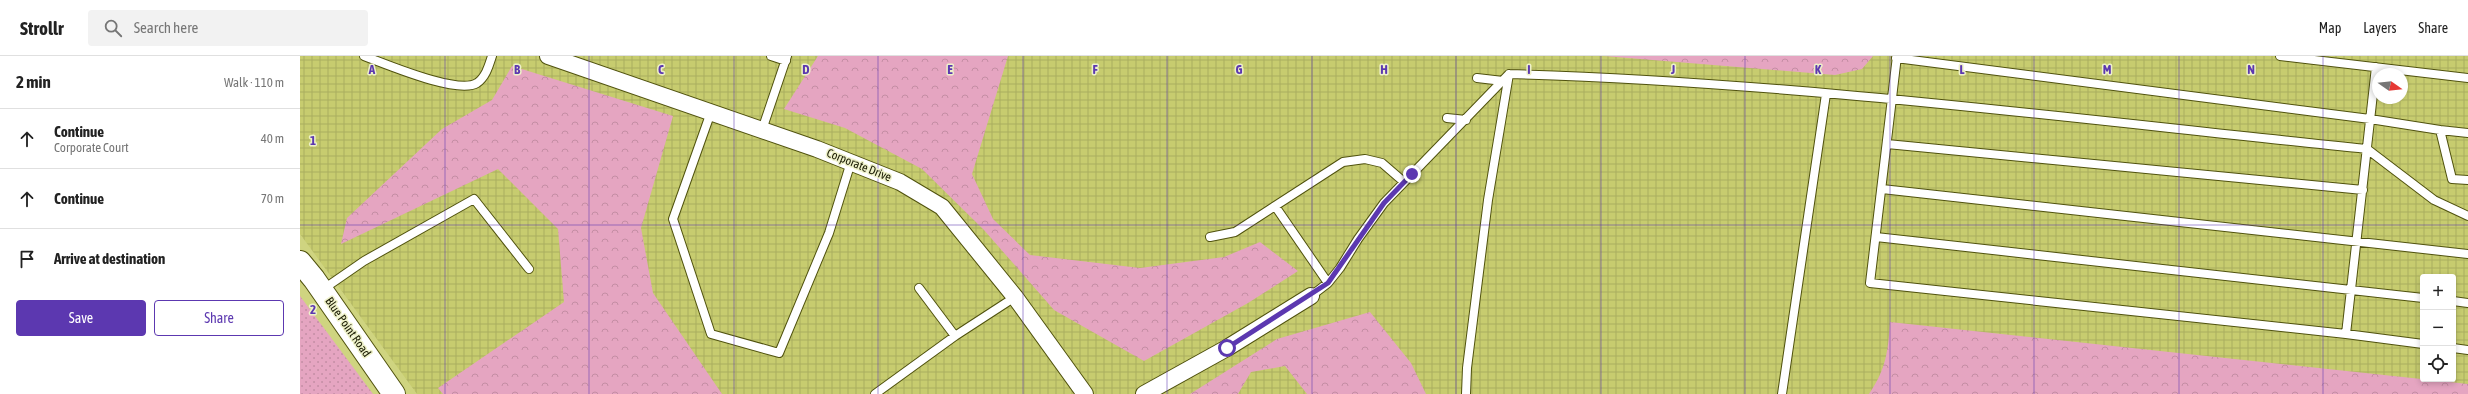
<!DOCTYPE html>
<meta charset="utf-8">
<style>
body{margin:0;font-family:"Asap Condensed",sans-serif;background:#f2f2f2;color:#222}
.controls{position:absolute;right:12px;bottom:12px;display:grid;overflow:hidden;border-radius:4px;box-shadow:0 2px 6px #0003}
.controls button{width:36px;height:36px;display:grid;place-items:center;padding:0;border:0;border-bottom:1px solid #e0e0e0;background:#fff;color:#222;font:20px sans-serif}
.compass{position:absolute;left:2072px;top:12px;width:36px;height:36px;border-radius:50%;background:#fff;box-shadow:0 2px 6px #0003;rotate:104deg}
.stop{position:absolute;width:12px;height:12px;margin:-9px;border:3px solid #5c38b0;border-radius:50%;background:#fff}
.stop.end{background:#5c38b0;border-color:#fff;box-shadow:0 1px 4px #0008}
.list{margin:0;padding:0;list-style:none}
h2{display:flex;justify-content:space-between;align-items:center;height:52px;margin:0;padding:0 16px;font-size:17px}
h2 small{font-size:13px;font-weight:400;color:#767676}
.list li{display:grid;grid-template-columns:26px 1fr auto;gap:12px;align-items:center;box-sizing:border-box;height:60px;padding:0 16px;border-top:1px solid #e0e0e0}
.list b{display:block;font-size:15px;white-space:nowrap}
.list p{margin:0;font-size:13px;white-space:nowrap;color:#767676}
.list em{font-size:13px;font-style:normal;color:#767676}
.actions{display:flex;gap:8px;padding:12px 16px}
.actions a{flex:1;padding:9px 0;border:1px solid #5c38b0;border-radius:4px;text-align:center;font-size:14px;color:#5c38b0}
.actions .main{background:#5c38b0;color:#fff}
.icon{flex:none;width:22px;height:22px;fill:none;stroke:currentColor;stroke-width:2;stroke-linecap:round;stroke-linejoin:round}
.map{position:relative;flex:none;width:2168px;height:338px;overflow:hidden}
header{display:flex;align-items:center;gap:24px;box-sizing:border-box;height:56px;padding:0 20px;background:#fff;border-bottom:1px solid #e0e0e0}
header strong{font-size:19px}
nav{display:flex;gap:22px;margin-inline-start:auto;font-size:14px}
.search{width:280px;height:36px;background:#f2f2f2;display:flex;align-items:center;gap:10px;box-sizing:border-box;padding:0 14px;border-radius:4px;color:#767676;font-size:15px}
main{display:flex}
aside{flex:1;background:#fff}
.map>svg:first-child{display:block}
.industrial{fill:url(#industrial-grid);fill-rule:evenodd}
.grass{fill:url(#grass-dots)}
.forest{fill:url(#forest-crowns)}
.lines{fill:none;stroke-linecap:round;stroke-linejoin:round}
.lane-casing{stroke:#50520e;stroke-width:10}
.street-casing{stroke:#50520e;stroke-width:18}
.secondary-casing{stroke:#50520e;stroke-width:24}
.lane{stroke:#fff;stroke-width:8}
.street{stroke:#fff;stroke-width:16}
.secondary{stroke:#fff;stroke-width:22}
.route{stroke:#5c38b0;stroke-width:5}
.grid{fill:none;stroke:#5c38b0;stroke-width:1;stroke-opacity:0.55}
.labels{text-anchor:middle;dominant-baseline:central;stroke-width:3;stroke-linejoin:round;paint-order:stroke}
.street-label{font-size:12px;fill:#171801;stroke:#eef1c9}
.grid-label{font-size:13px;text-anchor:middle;font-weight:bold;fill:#5c38b0;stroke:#eef1c9;stroke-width:3;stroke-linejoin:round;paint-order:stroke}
</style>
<header>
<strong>Strollr</strong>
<div class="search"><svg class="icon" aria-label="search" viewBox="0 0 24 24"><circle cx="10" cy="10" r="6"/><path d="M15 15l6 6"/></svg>Search here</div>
<nav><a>Map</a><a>Layers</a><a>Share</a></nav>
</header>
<main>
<aside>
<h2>2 min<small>Walk · 110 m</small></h2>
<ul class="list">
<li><svg class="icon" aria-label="ahead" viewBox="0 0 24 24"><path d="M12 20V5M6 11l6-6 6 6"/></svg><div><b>Continue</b><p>Corporate Court</p></div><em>40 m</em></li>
<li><svg class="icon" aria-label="ahead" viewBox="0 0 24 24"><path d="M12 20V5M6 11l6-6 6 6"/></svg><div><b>Continue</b></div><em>70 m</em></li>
<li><svg class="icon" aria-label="arrive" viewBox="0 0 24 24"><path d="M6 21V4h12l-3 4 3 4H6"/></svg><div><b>Arrive at destination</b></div></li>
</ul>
<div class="actions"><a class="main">Save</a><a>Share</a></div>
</aside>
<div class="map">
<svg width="2168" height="338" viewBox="0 0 2168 338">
<defs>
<pattern id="industrial-grid" width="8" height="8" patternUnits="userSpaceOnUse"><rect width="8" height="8" fill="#c7cc6f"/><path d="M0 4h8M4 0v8" fill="none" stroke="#aaae5e"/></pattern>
<pattern id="grass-dots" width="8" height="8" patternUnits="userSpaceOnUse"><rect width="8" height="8" fill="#e5a5c1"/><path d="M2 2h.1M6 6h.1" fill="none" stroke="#c48da4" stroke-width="1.8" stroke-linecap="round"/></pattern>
<pattern id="forest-crowns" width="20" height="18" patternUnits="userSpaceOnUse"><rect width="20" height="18" fill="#e5a5c1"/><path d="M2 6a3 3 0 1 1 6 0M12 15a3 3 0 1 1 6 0" fill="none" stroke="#c48da4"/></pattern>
</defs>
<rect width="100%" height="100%" fill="#cfd480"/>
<!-- industrial -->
<path class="industrial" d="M0 0H2168V338H117L0 178ZM2078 18H2102V42H2078ZM2123 221H2153V323H2123Z"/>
<!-- grass -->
<path class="grass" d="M0 240 73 338H0Z"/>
<!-- forest -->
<path class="forest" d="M518 0H708L672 118 693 163 730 199 840 212 924 201 960 186 998 215 948 247 844 305 754 254 684 174 622 113 545 72 484 53Z
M1304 0H1573L1562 13 1535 19Z
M212 10 373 60 341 172 353 237 422 338H143L138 332 264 246 258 173 198 113 41 188 47 162 142 73 192 44Z
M1070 256 1111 307 1126 338H1007L985 310 951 316 938 338H890L977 283Z
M1590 266 2168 328V338H1569C1586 313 1588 296 1590 266Z"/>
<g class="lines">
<defs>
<path id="lane" d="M64 0C86 8 158 39 177 27 186 21 189 9 192 0
M471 0 486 5
M1597 0 1570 227 2046 278 2076 11
M1980 0 2168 22
M1596 2 2070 63 2140 74 2152 123 2168 124
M1177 22 1203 25
M411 56 373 163 411 278 479 297 529 177 551 106
M1147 62 1166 64
M462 74 487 0
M2140 74 2168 77
M1587 88 2063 134
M1582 133 2168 198
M975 150 1028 227
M910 181 935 176 1043 106 1065 103 1082 107 1104 126
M1576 181 2123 242
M619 232 655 280
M22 234 64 205 174 143 229 213
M1011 240 1028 227 1040 212 1058 183 1084 147 1209 18C1496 26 1782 64 2067 93L2134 144 2168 160
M2153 245 2168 247
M2046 278 2123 288
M2153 292 2168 294
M575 338 655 280 715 241
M1166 338 1167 312 1188 144 1209 18
M1482 338 1526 38"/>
<path id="street" d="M248 0 517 93 600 126 642 151 715 241 785 338
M844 338 927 292 1011 240"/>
<path id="secondary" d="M0 206 14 223 94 338"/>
</defs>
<!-- lane casing -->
<use href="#lane" class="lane-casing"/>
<!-- street casing -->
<use href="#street" class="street-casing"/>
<!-- secondary casing -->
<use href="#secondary" class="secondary-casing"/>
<!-- lane -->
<use href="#lane" class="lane"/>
<!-- street -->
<use href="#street" class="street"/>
<!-- secondary -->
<use href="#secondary" class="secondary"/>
</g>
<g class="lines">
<!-- route -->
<path class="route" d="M927 292 1028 227 1084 147 1112 118"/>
</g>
<!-- grid -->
<path class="grid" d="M145 0V338M289 0V338M434 0V338M578 0V338M723 0V338M867 0V338M1012 0V338M1156 0V338M1301 0V338M1445 0V338M1590 0V338M1734 0V338M1879 0V338M2023 0V338M0 169H2168"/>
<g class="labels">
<!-- street labels -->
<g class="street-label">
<text transform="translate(559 109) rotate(22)">Corporate Drive</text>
<text transform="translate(48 271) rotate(55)">Blue Point Road</text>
</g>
</g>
<g class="grid-label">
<text x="72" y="18">A</text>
<text x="217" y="18">B</text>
<text x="361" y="18">C</text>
<text x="506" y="18">D</text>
<text x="650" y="18">E</text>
<text x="795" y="18">F</text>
<text x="939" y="18">G</text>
<text x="1084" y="18">H</text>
<text x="1229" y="18">I</text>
<text x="1373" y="18">J</text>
<text x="1518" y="18">K</text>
<text x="1662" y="18">L</text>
<text x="1807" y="18">M</text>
<text x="1951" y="18">N</text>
<text x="13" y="89">1</text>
<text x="13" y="258">2</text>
</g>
</svg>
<div class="controls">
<button>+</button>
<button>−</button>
<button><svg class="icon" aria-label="locate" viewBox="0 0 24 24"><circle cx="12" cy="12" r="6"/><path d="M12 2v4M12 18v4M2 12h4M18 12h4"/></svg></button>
</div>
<svg class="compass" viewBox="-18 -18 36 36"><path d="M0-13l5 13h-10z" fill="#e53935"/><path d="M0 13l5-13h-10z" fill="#767676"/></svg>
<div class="stop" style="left:927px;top:292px"></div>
<div class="stop end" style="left:1112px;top:118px"></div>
</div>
</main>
